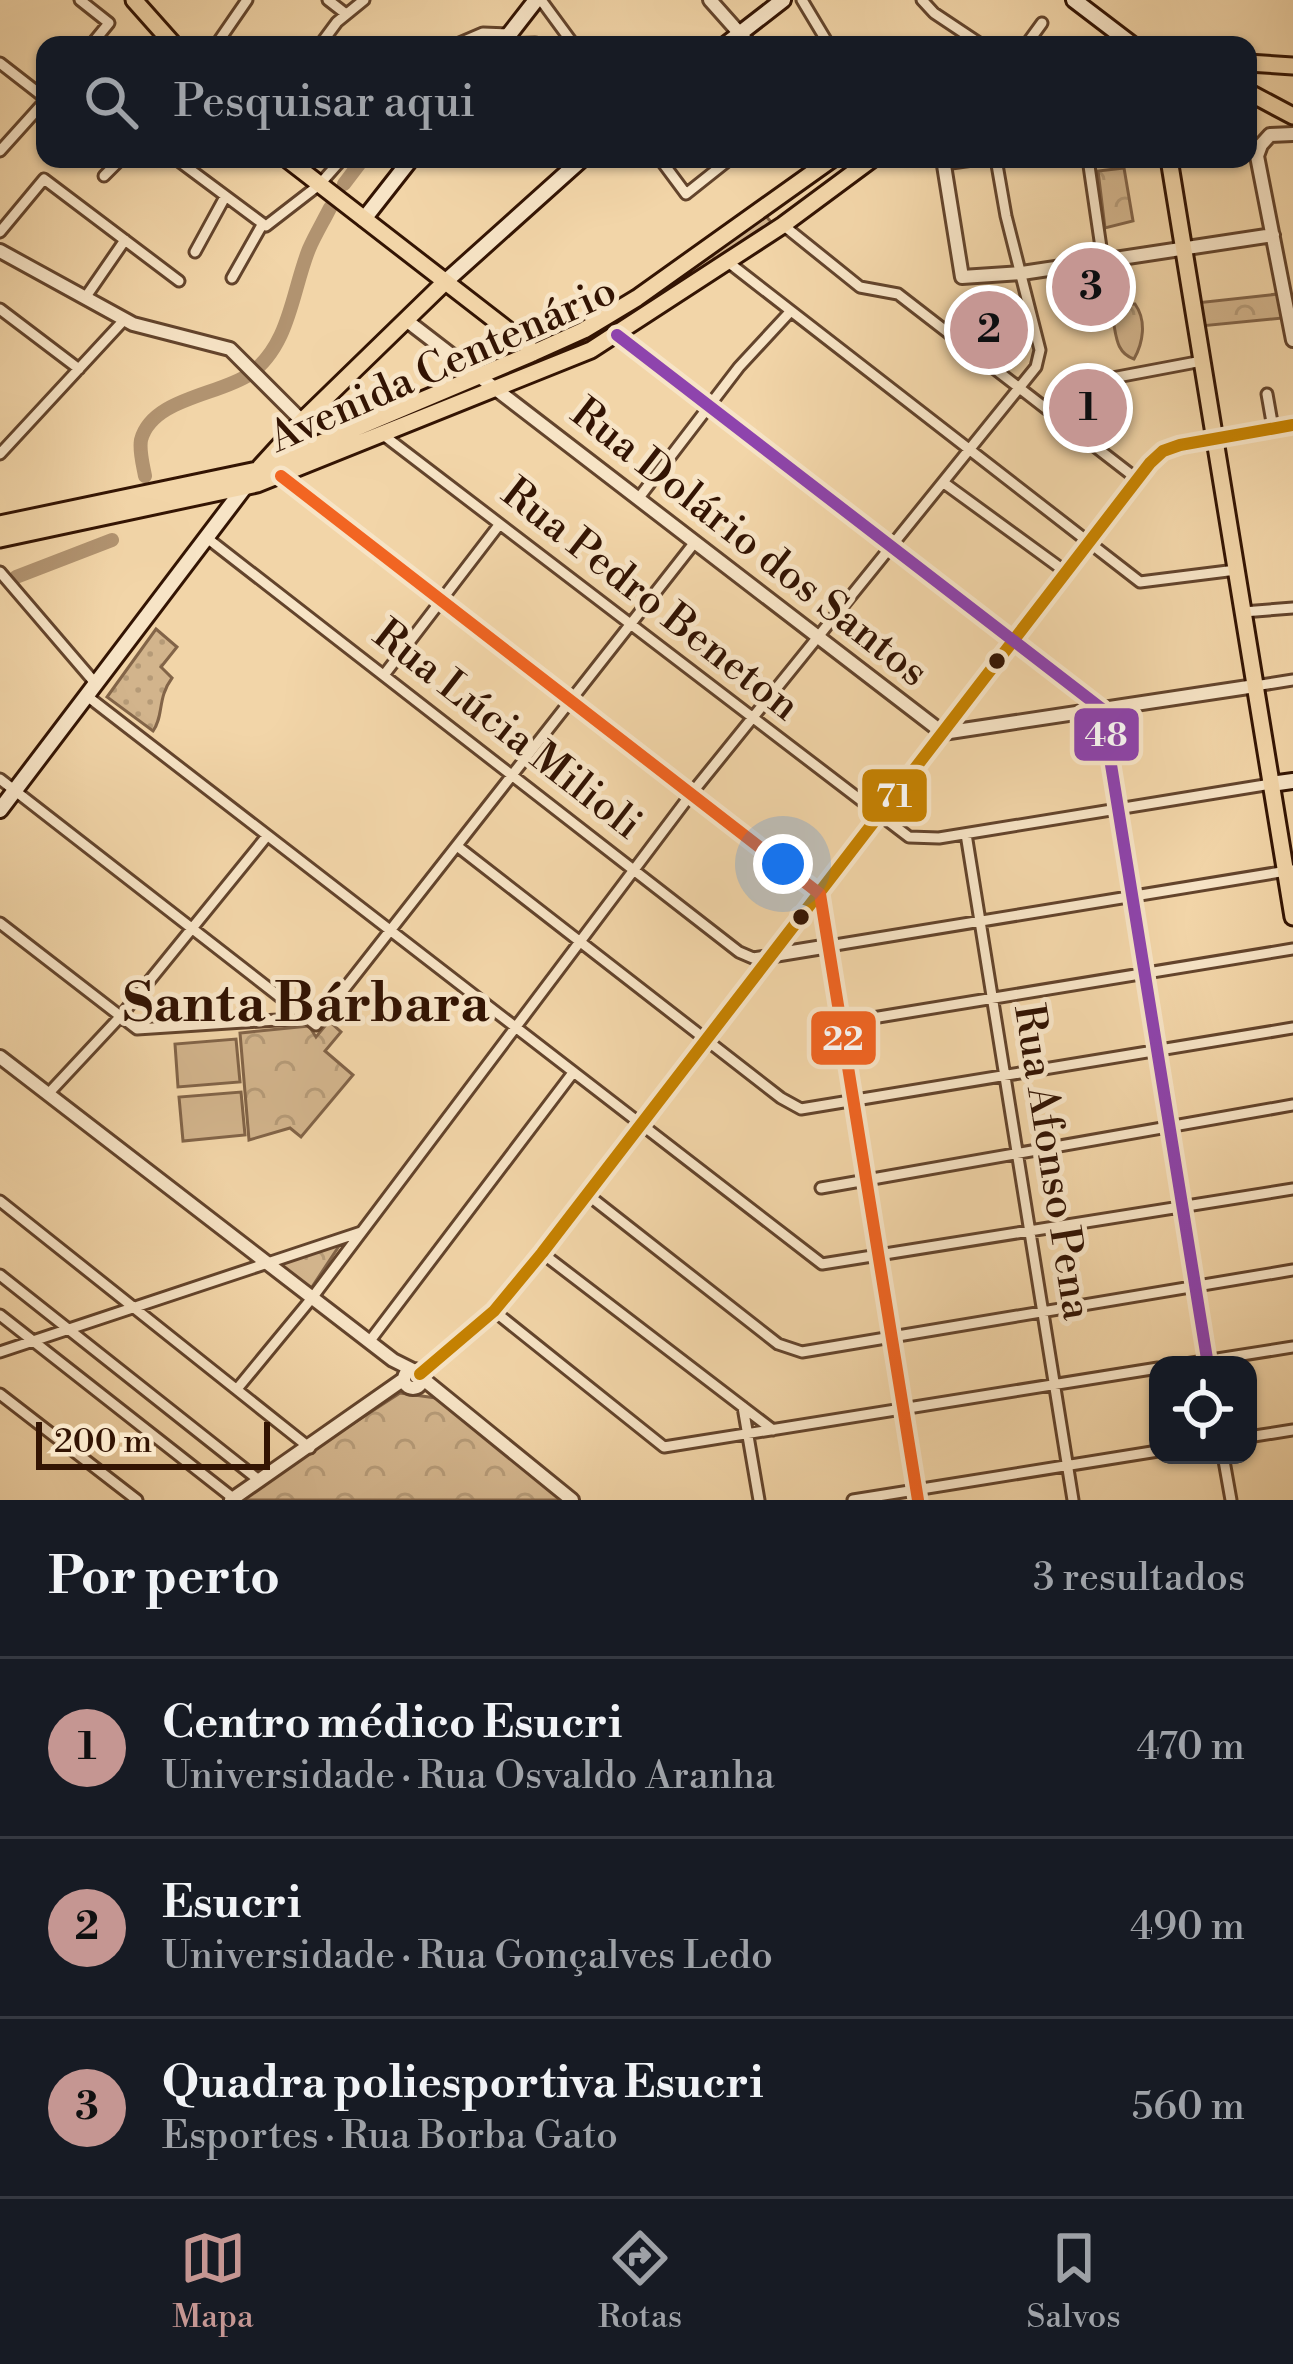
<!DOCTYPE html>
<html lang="pt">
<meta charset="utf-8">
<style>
body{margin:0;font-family:"Libre Bodoni",serif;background:#20242c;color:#f1f3f6}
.controls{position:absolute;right:36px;bottom:36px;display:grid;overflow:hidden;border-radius:24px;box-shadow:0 3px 9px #0004}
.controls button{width:108px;height:108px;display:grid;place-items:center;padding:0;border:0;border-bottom:3px solid #363941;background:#171b24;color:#f1f3f6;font:60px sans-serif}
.scale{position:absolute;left:36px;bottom:30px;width:234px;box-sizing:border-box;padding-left:12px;border:6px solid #331403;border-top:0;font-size:33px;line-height:42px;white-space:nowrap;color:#331403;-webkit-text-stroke:9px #f7e4c6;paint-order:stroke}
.you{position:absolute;left:783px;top:864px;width:42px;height:42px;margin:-30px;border:9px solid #fff;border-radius:50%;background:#1a73e8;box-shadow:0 0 0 18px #1a73e833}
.badge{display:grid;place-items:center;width:78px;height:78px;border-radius:50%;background:#c59692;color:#111;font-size:39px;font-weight:700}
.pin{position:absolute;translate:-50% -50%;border:6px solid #fff;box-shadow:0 3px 12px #0006}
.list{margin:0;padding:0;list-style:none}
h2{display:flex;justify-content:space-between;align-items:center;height:156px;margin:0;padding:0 48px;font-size:51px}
h2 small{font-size:39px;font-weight:400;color:#9ea1a6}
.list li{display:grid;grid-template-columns:78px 1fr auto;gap:36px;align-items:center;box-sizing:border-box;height:180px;padding:0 48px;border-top:3px solid #363941}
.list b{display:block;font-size:45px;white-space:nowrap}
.list p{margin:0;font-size:39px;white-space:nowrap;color:#9ea1a6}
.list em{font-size:39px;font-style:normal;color:#9ea1a6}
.icon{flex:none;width:66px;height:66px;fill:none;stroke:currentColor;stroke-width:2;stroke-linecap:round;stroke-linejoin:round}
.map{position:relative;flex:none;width:1293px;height:1500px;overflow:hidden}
.search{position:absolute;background:#171b24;box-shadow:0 3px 9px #0004;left:36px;right:36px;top:36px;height:132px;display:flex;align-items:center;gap:30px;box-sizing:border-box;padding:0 42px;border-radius:24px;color:#9ea1a6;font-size:45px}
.sheet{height:696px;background:#171b24}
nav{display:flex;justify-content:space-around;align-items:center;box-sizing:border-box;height:168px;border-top:3px solid #363941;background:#171b24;font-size:33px;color:#9ea1a6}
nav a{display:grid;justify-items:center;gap:6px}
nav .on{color:#c59692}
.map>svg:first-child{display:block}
.grass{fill:url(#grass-dots);stroke:#826448;stroke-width:3}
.park{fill:url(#park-crowns);stroke:#826448;stroke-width:3}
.pitch{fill:#d2b48c;stroke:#826448;stroke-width:3}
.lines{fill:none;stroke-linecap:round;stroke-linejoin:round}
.river{stroke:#b19370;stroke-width:14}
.minor-casing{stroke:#63442c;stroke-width:15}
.tertiary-casing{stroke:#63442c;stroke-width:18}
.secondary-casing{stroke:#331403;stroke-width:20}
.primary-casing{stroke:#331403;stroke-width:21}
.minor{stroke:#f7e4c6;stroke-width:9}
.tertiary{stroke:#f7e4c6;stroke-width:12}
.secondary{stroke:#f7e4c6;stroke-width:14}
.primary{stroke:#f2d5a8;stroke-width:15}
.bus-1-casing{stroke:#f7e4c6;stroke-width:21}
.bus-2-casing{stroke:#f7e4c6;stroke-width:21}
.bus-3-casing{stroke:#f7e4c6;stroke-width:21}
.bus-1{stroke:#c68201;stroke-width:12}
.bus-2{stroke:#8e44ad;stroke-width:12}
.bus-3{stroke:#f26522;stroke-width:12}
.bus-dot{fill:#331403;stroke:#f7e4c6;stroke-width:4.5}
.labels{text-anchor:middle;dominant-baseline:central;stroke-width:10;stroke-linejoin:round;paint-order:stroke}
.street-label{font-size:42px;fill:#331403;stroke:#f7e4c6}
.district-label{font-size:54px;font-weight:bold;fill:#331403;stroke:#f7e4c6}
.line-badge{stroke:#f7e4c6;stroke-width:4.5}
.badge-label{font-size:33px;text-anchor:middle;font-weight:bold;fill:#fff}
</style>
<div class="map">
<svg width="1293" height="1500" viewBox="0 0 1293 1500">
<defs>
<pattern id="grass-dots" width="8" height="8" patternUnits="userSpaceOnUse" patternTransform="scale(3)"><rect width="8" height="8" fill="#d2b48c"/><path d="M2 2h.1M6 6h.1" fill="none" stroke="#b59a77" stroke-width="1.8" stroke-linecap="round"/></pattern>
<pattern id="park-crowns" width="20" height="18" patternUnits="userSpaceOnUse" patternTransform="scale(3)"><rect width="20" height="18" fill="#d2b48c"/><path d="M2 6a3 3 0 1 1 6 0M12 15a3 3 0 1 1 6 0" fill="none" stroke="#b59a77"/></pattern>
</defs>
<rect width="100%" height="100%" fill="#f2d5a8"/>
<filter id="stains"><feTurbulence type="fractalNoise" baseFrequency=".00167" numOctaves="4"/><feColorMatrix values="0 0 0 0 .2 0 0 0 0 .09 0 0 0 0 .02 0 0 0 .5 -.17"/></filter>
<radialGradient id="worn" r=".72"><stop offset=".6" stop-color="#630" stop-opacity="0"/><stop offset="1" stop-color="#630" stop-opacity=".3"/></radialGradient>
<!-- grass -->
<path class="grass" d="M156 629 177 647 161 667 172 678C157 698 164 716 153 731L107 697Z"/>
<!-- park -->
<path class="park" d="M1124 168 1133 221 1105 228 1098 171Z
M765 215 771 222C698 275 625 328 542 364L549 351Z
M1118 292 1127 298 1129 304H1135C1147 321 1143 343 1134 359 1111 351 1118 326 1109 308Z
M1278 294 1283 318 1201 326 1196 303Z
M329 1021 341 1032 325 1051 353 1075 301 1137 290 1128 249 1140 240 1033 309 1026 316 1037Z
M343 1240 310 1290 276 1263Z
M400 1393 436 1398 563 1500H235Z"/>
<!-- pitch -->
<path class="pitch" d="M1111 267 1117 301 1072 305 1066 273Z
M236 1039 240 1082 178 1087 175 1044Z
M241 1092 245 1135 183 1141 179 1097Z"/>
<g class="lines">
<!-- river -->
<path class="river" d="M520 43 535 42
M344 184 363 159
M145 476C143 465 139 451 141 440 152 398 220 395 250 374 290 345 292 291 309 249 315 235 323 222 330 208
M16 577 112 540"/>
<defs>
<path id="minor" d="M80 0 109 23 91 45
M328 0 346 14
M541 0 574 45
M802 0 829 45
M922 0 934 13 982 45
M216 45 247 0
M320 45 337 22 364 0
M455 45 483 33 509 34
M1026 45 1042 23
M0 63 45 98
M0 151 45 101
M176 159 266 226 319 185 342 159
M660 159 686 194 730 159
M1088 159 1103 261
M944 164 980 159
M104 176 121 159
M783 225 860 287 898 294 1137 479
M0 232 44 179 179 281
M195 252 225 197
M728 262 1140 582 1236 570
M232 278 262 225
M85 298 125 240
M0 309 79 369
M617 335 1102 709 1208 1365
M1267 394 1273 428
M1062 420 1088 385 1096 381 1202 361
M382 434 909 837 939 838 1271 784
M0 454 124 320
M281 476 820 894
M944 483 1066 572
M638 499 739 367 789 313
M207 538 739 952 753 958 773 955
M0 572 96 684
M1243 612 1293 608
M384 675 499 525
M1255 686 1293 680
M87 696 822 1264 1293 1189
M0 779 316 1025 695 542
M966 834 1073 1500
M457 846 781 1098 801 1109 1293 1028
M0 923 137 1029 308 1018
M829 946 1293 870
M842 1023 1293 949
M48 1094 120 1017 267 836
M821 1188 1293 1105
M588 1195 778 1344 802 1352 1293 1270
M0 1201 310 1448
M542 1253 773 1430
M0 1275 260 1481
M494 1311 664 1447 1158 1368
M0 1315 233 1498
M369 1342 572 1074
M0 1352 361 1232
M1179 1365 1293 1347
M237 1389 312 1298 691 794 1036 367 1040 350 1006 216 996 159
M0 1394 137 1500
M743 1407 759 1500
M1248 1437 1293 1430
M1223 1455 1231 1500
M853 1500 1158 1451"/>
<path id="tertiary" d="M710 0 750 45
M1293 134 1270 135 1261 145 1257 156 1293 340
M943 159 962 277 1022 273 1273 235
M0 251 133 324 230 349 302 421
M406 320 943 733 1255 686
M820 894 918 1500
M774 955 829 946
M0 1057 393 1360 413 1370
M404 1379a9 9 0 1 1 18 0a9 9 0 1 1-18 0Z
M420 1374 494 1311 542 1253 1150 463 1163 451 1180 445 1293 425
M422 1378 572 1500
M231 1500 404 1379"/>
<path id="secondary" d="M1074 0 1133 45
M501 45 536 0
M725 45 783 0
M364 219 411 159
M445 282 582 159
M1271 784 1293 781
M0 810 244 488"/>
<path id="primary" d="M134 0 174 45
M1248 63 1293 66
M1248 92 1293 116
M287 159 527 345 533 353
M1169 159 1293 917
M260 467 302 421 445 282
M0 524 257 470 533 353 584 330 637 298 832 159
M0 539 257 484 591 350 783 225 872 159"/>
</defs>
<!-- minor casing -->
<use href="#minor" class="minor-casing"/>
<!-- tertiary casing -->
<use href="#tertiary" class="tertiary-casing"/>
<!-- secondary casing -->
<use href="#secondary" class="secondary-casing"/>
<!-- primary casing -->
<use href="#primary" class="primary-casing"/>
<!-- minor -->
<use href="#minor" class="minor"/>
<!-- tertiary -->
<use href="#tertiary" class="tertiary"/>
<!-- secondary -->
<use href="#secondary" class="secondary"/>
<!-- primary -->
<use href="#primary" class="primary"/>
<defs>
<path id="bus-1" d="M420 1374 494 1311 542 1253 1150 463 1163 451 1180 445 1293 425"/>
<path id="bus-2" d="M617 335 1102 709 1208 1365"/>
<path id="bus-3" d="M281 476 820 894 918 1500"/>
</defs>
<!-- bus-1 casing -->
<use href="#bus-1" class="bus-1-casing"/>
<!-- bus-2 casing -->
<use href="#bus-2" class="bus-2-casing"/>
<!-- bus-3 casing -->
<use href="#bus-3" class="bus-3-casing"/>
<!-- bus-1 -->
<use href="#bus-1" class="bus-1"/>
<!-- bus-2 -->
<use href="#bus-2" class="bus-2"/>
<!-- bus-3 -->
<use href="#bus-3" class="bus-3"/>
</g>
<!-- markers -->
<g class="bus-dot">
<circle cx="997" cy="661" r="10"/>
<circle cx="801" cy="917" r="10"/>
</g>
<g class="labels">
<!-- street labels -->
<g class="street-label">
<text transform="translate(443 365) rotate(-24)">Avenida Centenário</text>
<text transform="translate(749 543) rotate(38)">Rua Dolário dos Santos</text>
<text transform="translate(650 600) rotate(38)">Rua Pedro Beneton</text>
<text transform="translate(507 730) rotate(38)">Rua Lúcia Milioli</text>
<text transform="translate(1052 1162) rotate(81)">Rua Afonso Pena</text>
</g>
<!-- district labels -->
<g class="district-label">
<text x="306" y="1005">Santa Bárbara</text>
</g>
</g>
<g class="line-badge">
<rect x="1072" y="706" width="69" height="57" rx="12" fill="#8e44ad"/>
<rect x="860" y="767" width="69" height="57" rx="12" fill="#c68201"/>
<rect x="809" y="1009" width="69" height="58" rx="12" fill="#f26522"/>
</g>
<g class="badge-label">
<text x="1106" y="746">48</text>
<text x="894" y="807">71</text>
<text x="843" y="1050">22</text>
</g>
<rect width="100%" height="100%" filter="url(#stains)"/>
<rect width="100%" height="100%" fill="url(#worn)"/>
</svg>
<div class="controls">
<button><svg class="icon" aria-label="locate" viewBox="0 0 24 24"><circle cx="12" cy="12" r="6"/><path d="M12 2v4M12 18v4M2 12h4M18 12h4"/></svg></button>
</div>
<div class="scale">200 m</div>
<div class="you"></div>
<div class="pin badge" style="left:1088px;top:408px">1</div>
<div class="pin badge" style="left:989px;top:330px">2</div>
<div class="pin badge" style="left:1091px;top:287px">3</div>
<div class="search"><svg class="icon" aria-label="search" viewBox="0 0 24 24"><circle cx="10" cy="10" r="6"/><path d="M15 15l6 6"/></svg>Pesquisar aqui</div>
</div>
<section class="sheet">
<h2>Por perto<small>3 resultados</small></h2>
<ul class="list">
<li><span class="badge">1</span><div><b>Centro médico Esucri</b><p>Universidade · Rua Osvaldo Aranha</p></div><em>470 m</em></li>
<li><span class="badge">2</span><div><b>Esucri</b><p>Universidade · Rua Gonçalves Ledo</p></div><em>490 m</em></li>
<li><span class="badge">3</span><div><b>Quadra poliesportiva Esucri</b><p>Esportes · Rua Borba Gato</p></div><em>560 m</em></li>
</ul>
</section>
<nav>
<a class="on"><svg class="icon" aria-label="map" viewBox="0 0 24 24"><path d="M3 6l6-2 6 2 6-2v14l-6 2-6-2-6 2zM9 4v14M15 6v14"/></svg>Mapa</a>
<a><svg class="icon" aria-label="directions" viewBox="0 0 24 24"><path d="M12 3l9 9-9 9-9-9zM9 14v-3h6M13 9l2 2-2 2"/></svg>Rotas</a>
<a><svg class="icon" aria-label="saved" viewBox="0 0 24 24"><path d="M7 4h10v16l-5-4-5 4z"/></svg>Salvos</a>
</nav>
